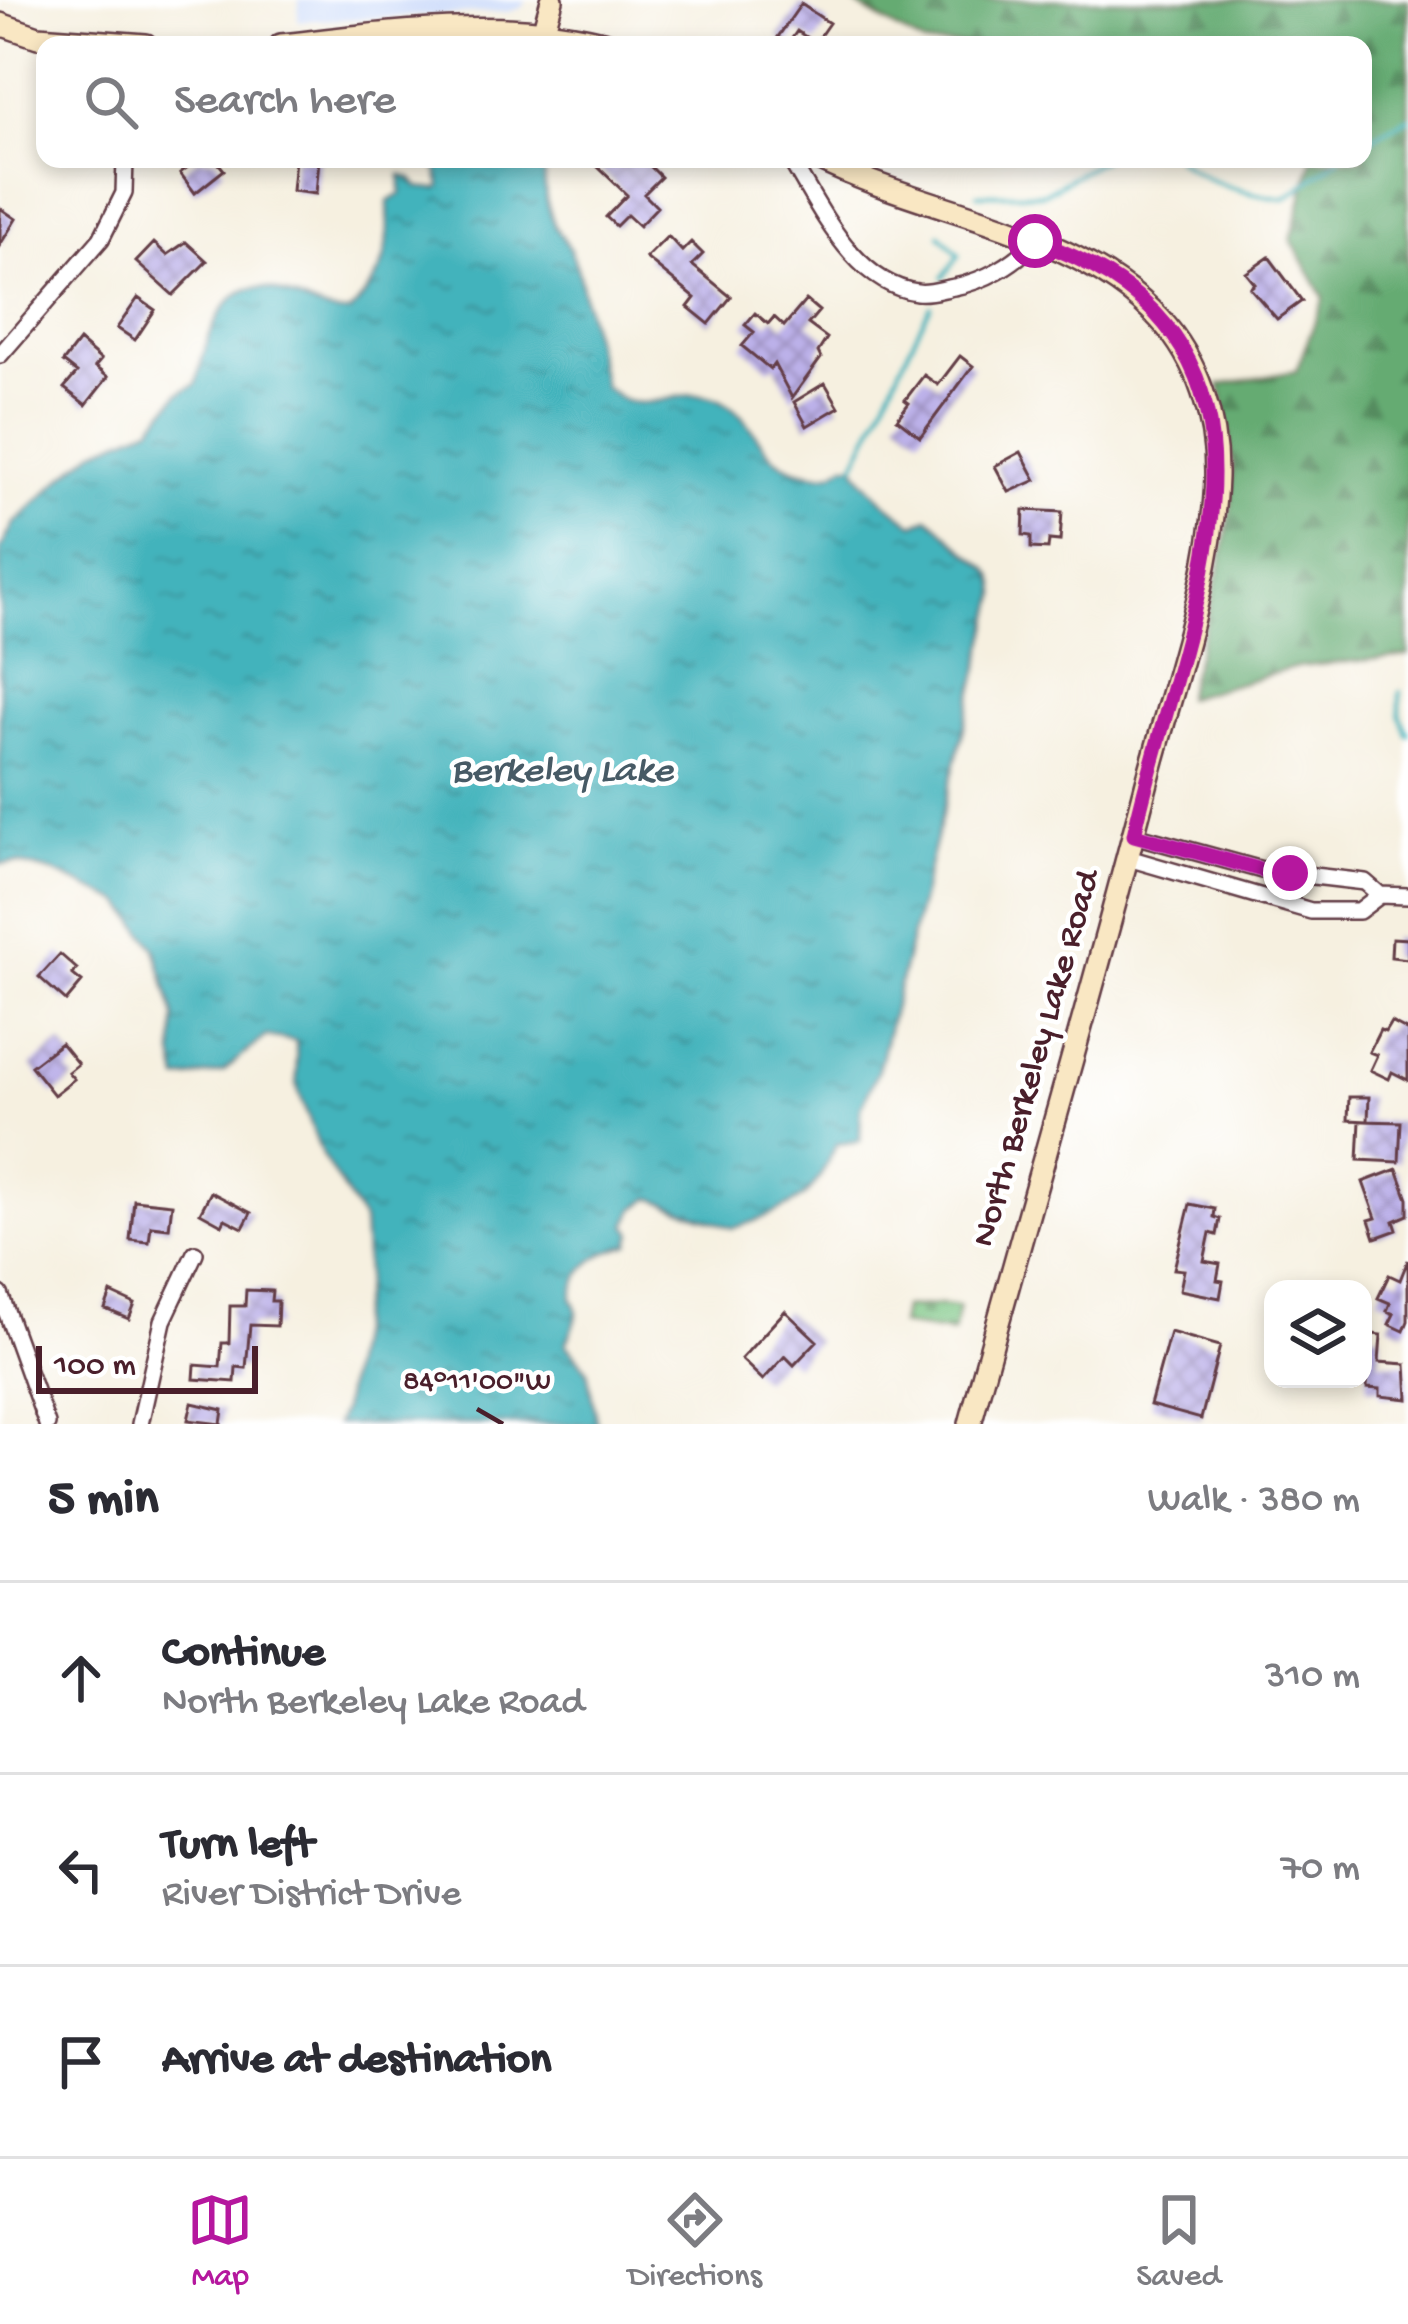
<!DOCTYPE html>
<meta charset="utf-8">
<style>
body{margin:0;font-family:"Gochi Hand",sans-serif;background:#f7f7f7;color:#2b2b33}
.controls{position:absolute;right:36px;bottom:36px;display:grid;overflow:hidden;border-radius:24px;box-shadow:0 6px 18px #0003}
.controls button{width:108px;height:108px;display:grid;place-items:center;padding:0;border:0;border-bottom:3px solid #e1e1e2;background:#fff;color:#2b2b33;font:60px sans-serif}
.scale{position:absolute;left:36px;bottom:30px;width:222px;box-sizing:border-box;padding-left:12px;border:6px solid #4a1f2b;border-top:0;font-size:33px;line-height:42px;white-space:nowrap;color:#4a1f2b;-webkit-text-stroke:9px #fff;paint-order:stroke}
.stop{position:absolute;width:36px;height:36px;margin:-27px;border:9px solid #b5179e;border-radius:50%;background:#fff}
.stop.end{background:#b5179e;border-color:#fff;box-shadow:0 3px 12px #0008}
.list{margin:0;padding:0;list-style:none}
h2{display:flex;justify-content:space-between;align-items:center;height:156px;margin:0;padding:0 48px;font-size:51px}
h2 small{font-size:39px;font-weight:400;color:#7c7c81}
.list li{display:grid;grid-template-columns:78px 1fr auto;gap:36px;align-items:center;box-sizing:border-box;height:192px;padding:0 48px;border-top:3px solid #e1e1e2}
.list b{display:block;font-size:45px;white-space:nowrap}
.list p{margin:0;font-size:39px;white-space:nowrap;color:#7c7c81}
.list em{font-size:39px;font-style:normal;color:#7c7c81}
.icon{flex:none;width:66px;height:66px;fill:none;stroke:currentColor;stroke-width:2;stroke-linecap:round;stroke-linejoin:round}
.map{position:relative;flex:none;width:1408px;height:1424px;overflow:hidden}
.search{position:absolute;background:#fff;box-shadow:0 6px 18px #0003;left:36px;right:36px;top:36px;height:132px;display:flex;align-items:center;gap:30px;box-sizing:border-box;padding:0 42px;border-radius:24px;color:#7c7c81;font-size:45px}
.sheet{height:732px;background:#fff}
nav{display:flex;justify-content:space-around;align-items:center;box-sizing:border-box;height:168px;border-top:3px solid #e1e1e2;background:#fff;font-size:33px;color:#7c7c81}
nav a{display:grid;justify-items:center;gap:6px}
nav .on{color:#b5179e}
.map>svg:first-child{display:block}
.built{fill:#ccdbfa}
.forest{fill:url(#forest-firs);stroke:#58654e;stroke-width:3}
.cemetery{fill:url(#cemetery-stones);stroke:#637258;stroke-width:3}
.water{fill:url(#water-ripples);stroke:#466974;stroke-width:3}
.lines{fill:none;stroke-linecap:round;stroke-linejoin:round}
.stream{stroke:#43b3bc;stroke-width:4.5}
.building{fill:url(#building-cross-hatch)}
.street-casing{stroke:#643e46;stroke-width:20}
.secondary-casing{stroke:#643e46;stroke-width:26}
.street{stroke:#fff;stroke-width:15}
.secondary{stroke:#f9e7c3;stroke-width:21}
.route{stroke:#b5179e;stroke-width:15}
.ticks{fill:none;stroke:#4a1f2b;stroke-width:4.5}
.labels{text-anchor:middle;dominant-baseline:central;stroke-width:9;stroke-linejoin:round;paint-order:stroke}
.street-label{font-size:36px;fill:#4a1f2b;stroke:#fff}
.water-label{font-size:39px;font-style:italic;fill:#475a65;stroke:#fff}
.ticks-label{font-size:30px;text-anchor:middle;fill:#4a1f2b;stroke:#fff;stroke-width:9;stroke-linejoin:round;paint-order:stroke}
</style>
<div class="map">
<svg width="1408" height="1424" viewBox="0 0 1408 1424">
<defs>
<pattern id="forest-firs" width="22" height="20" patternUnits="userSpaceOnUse" patternTransform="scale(3)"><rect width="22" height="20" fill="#65ab72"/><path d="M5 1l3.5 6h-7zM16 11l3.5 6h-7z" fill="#558b5e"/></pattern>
<pattern id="cemetery-stones" width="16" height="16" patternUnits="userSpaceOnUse" patternTransform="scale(3)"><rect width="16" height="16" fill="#7cc684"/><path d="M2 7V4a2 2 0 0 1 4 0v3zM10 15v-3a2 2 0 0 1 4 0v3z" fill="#68a06c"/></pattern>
<pattern id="water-ripples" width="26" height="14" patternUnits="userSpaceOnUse" patternTransform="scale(3)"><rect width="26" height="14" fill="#43b3bc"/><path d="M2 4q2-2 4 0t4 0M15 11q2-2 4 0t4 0" fill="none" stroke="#3a9199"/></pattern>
<pattern id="building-cross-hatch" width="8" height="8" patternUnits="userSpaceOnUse" patternTransform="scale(3)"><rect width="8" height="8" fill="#bcb1e9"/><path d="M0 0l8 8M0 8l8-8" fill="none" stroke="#9b8fbd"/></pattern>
</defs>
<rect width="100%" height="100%" fill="#fff"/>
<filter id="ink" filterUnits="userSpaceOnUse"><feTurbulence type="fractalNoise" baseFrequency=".00833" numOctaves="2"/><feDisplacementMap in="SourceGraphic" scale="24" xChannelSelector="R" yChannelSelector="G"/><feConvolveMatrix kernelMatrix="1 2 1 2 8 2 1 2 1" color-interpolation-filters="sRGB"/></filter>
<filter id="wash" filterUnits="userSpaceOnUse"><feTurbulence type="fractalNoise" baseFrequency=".004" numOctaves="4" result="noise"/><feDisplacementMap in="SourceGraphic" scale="48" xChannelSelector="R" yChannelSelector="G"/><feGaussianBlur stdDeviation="2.7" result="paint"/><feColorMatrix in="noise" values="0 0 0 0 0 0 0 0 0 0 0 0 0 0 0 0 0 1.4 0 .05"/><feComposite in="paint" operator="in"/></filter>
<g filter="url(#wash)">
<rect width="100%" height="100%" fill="#f6f0e0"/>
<!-- built -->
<path class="built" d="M299 0H528L521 8 508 12 298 21Z"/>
<!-- forest -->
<path class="forest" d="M848 0H1408V656L1297 667 1185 698C1202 632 1225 565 1232 497 1236 460 1227 421 1220 385L1296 371 1324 298 1291 240 1312 159H1363V45H924Z"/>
<!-- cemetery -->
<path class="cemetery" d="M942 1305 959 1307 953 1333 900 1325 903 1308Z"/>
<!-- water -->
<path class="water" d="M434 159H535L544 175 546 199 555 227 569 247 578 270 604 387C611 391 620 399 628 401 655 409 690 385 720 400 764 422 753 464 812 473 827 475 834 474 845 464L854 465C868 490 891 508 914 524L929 518C944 528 953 541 966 551 984 567 997 568 997 596L878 1070 861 1108 860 1141 837 1144C829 1158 822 1176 812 1188 799 1205 754 1223 732 1228L651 1198 635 1209 627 1225 633 1233 630 1244C600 1252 577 1265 572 1298 583 1314 573 1327 566 1343L587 1370 597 1424H336L342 1410 366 1275 363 1221 322 1155 297 1086 296 1041 266 1036 223 1072 179 1080 174 1055 175 1017 155 948 122 903 55 873 18 863 0 864V550L13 525 63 477 96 450 151 427 179 393 196 384C204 349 220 277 269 289 300 297 315 313 350 313 385 273 390 256 388 202L401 194V175L411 178 418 187 438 189 441 186Z"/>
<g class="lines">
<!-- stream -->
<path class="stream" d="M1363 142 1408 118
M1177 159C1209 185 1244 193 1284 199L1339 159
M978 194H1043L1103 159
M940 235 959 255 943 277
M854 465C882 413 902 357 931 306
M1400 692V715L1408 735"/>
</g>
<g id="blocks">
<!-- building -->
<path class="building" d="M801 4 829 23 815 43 797 31 788 44 778 37Z
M198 159H215L224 170 195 193 180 173Z
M295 159H319L316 194 292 191Z
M607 159H643L661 177 644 194 657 207 639 226 627 215 616 226 606 217 627 195 598 167Z
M0 208 16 219 0 245Z
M668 236 682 251 691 242 703 254 692 265 731 297 709 324 688 307 695 298 646 258Z
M186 242 207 261 173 295 136 262 154 243 167 255Z
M1269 257 1302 301 1277 319 1250 288 1255 284 1246 273Z
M138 298 155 310 135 340 117 328Z
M806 300 819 311 808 324 827 338 818 352 821 358 792 398 774 364 770 369 742 346 754 332 745 325 755 313 768 324 774 317 784 326Z
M79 341 101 360 95 367 108 377 86 405 64 388 77 373 63 362Z
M960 356 973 366 920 437 897 419 909 403 905 400 924 375 938 385Z
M825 383 839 407 807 426 794 402Z
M1021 452 1036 480 1009 492 995 466Z
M1024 510 1062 512 1060 541 1049 540 1048 549 1031 548V536L1023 535Z
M1392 938 1408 939V959L1391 957Z
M60 954 77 969 72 974 82 982 66 1001 39 977Z
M1391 1022 1408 1031V1080L1392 1072 1389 1079 1370 1070 1377 1055 1369 1052 1380 1030 1385 1032Z
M61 1043 78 1064 68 1072 74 1079 54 1095 31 1066Z
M1349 1097H1369L1368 1121 1348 1120Z
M1360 1121 1401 1122 1399 1162 1358 1160Z
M1397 1169 1408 1199V1215L1394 1221 1397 1230 1375 1238 1369 1220 1376 1218 1363 1182Z
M211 1192 251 1213 243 1228 225 1219 222 1225 200 1213Z
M134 1200 172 1204 169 1228 151 1226 149 1242 130 1240Z
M1190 1204 1215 1209 1214 1217 1220 1219 1217 1235 1210 1233 1204 1261 1220 1264 1217 1280 1223 1281 1220 1298 1180 1290 1184 1270 1174 1269Z
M1408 1260V1321L1404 1331 1389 1324 1394 1314 1387 1311 1390 1303 1378 1298 1389 1275 1400 1280Z
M246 1290 272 1291 271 1301H278L277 1326 250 1325 246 1368 236 1367 235 1382 194 1379 195 1365 220 1367 222 1343H229L230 1306H245Z
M111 1293 135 1304 129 1319 105 1309Z
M785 1311 817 1341 794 1365 785 1356 763 1380 741 1359Z
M1170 1332 1220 1346 1201 1419 1150 1405Z
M1365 1333 1381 1335 1379 1362 1406 1364 1408 1399 1380 1396V1389L1367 1388 1368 1369 1363 1368Z
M192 1403 223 1410 221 1424 188 1420Z"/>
</g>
</g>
<g filter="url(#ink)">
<use href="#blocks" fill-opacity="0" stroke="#643e46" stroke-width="3"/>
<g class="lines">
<defs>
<path id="street" d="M790 159C820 207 854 284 917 292 929 294 942 289 954 287 984 281 1015 264 1035 241
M0 355 101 239 124 193 125 159
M1134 835 1262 870 1365 882 1380 895
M1128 858 1311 911H1359L1380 895 1408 896
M0 1294 47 1424
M140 1424 163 1321 195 1253"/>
<path id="secondary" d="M0 24 38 37 146 45
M544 29 552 0
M281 45C390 33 507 15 614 45
M818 159C927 214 1075 227 1160 319 1198 360 1217 420 1216 477 1213 578 1171 689 1146 786 1091 1000 1028 1211 970 1424"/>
</defs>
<!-- street casing -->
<use href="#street" class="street-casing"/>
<!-- secondary casing -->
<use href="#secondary" class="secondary-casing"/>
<!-- street -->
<use href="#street" class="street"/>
<!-- secondary -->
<use href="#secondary" class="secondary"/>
</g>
</g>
<g class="lines" filter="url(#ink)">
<!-- route -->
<path class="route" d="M1035 241C1330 344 1180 621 1134 835L1262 870 1290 873"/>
</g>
<!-- ticks -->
<path class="ticks" d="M477 1409 503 1424"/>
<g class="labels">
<!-- street labels -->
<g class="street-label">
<text transform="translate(1038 1059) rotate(-74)">North Berkeley Lake Road</text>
</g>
<!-- water labels -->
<g class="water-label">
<text x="562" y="773">Berkeley Lake</text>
</g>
</g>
<g class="ticks-label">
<text x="477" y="1389">84°11'00"W</text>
</g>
</svg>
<div class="controls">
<button><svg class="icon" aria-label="layers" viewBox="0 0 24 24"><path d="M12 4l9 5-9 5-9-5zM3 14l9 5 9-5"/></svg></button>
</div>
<div class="scale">100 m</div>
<div class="stop" style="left:1035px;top:241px"></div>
<div class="stop end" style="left:1290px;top:873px"></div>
<div class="search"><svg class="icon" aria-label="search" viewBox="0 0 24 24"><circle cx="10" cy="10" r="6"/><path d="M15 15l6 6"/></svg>Search here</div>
</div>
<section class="sheet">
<h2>5 min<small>Walk · 380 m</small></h2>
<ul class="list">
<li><svg class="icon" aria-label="ahead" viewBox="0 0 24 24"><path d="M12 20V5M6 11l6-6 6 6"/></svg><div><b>Continue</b><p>North Berkeley Lake Road</p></div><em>310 m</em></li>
<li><svg class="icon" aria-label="left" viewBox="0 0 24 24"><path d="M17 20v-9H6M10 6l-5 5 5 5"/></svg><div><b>Turn left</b><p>River District Drive</p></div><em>70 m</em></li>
<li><svg class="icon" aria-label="arrive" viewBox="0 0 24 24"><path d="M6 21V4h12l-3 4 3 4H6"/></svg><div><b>Arrive at destination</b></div></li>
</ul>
</section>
<nav>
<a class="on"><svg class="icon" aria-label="map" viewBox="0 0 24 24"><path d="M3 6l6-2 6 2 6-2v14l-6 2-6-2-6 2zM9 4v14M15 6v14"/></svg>Map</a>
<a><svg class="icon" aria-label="directions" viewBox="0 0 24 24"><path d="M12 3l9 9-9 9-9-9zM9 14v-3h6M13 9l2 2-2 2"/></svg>Directions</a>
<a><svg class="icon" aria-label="saved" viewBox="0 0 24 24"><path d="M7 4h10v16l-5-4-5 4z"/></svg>Saved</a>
</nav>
